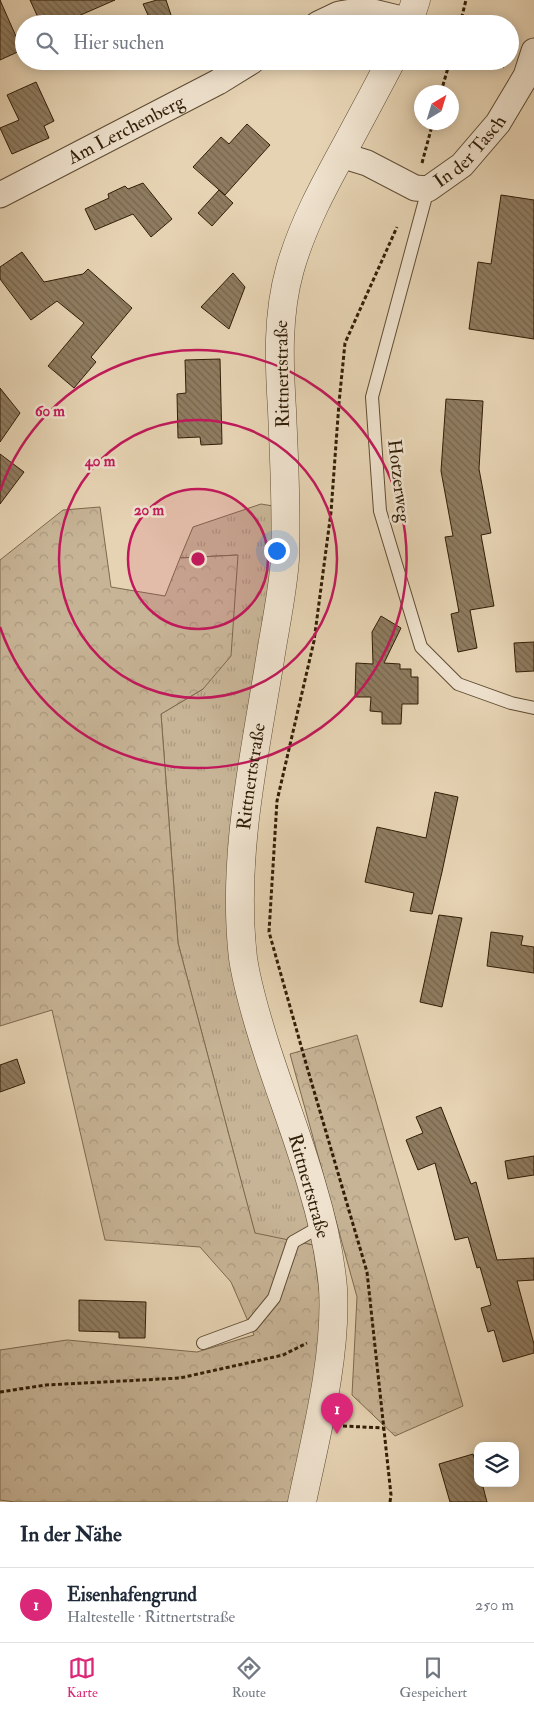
<!DOCTYPE html>
<html lang="de">
<meta charset="utf-8">
<style>
body{margin:0;font-family:"IM FELL Double Pica",serif;background:#f2f2f3;color:#1f2937}
.controls{position:absolute;right:15px;bottom:15px;display:grid;overflow:hidden;border-radius:10px;box-shadow:0 2px 12px #0003}
.controls button{width:45px;height:45px;display:grid;place-items:center;padding:0;border:0;border-bottom:1px solid #e0e1e3;background:#fff;color:#1f2937;font:25px sans-serif}
.compass{position:absolute;left:414px;top:85px;width:45px;height:45px;border-radius:50%;background:#fff;box-shadow:0 2px 12px #0003;rotate:38deg}
.you{position:absolute;left:276px;top:550px;width:18px;height:18px;margin:-12px;border:4px solid #fff;border-radius:50%;background:#1a73e8;box-shadow:0 0 0 8px #1a73e833}
.badge{display:grid;place-items:center;width:32px;height:32px;border-radius:50%;background:#db2777;color:#fff;font-size:16px;font-weight:700}
.pin{position:absolute;translate:-50% -41px;filter:drop-shadow(0 1px 2px #0008)}
.pin::after{content:'';position:absolute;top:26px;width:18px;height:15px;background:inherit;clip-path:polygon(0 0,100% 0,50% 100%)}
.list{margin:0;padding:0;list-style:none}
h2{display:flex;justify-content:space-between;align-items:center;height:65px;margin:0;padding:0 20px;font-size:21px}
h2 small{font-size:16px;font-weight:400;color:#747a83}
.list li{display:grid;grid-template-columns:32px 1fr auto;gap:15px;align-items:center;box-sizing:border-box;height:75px;padding:0 20px;border-top:1px solid #e0e1e3}
.list b{display:block;font-size:19px;white-space:nowrap}
.list p{margin:0;font-size:16px;white-space:nowrap;color:#747a83}
.list em{font-size:16px;font-style:normal;color:#747a83}
.icon{flex:none;width:28px;height:28px;fill:none;stroke:currentColor;stroke-width:2;stroke-linecap:round;stroke-linejoin:round}
.map{position:relative;flex:none;width:534px;height:1502px;overflow:hidden}
.search{position:absolute;background:#fff;box-shadow:0 2px 12px #0003;left:15px;right:15px;top:15px;height:55px;display:flex;align-items:center;gap:12px;box-sizing:border-box;padding:0 18px;border-radius:28px;color:#747a83;font-size:19px}
.sheet{height:140px;background:#fff}
nav{display:flex;justify-content:space-around;align-items:center;box-sizing:border-box;height:70px;border-top:1px solid #e0e1e3;background:#fff;font-size:14px;color:#747a83}
nav a{display:grid;justify-items:center;gap:2px}
nav .on{color:#db2777}
.map>svg:first-child{display:block}
.grass{fill:url(#grass-tufts);stroke:#7c694e}
.forest{fill:url(#forest-crowns);stroke:#7c694e}
.building{fill:url(#building-back-hatch);stroke:#311e07}
.lines{fill:none;stroke-linecap:round;stroke-linejoin:round}
.service-casing{stroke:#5e4b32;stroke-width:14}
.minor-casing{stroke:#5e4b32;stroke-width:27}
.tertiary-casing{stroke:#5e4b32;stroke-width:29}
.path{stroke:#311e07;stroke-width:3;stroke-dasharray:4 2.5;stroke-linecap:butt}
.service{stroke:#efe2ce;stroke-width:12}
.minor{stroke:#efe2ce;stroke-width:25}
.tertiary{stroke:#efe2ce;stroke-width:28}
.ring{fill:none;stroke:#c2185b;stroke-width:2.5}
.labels{text-anchor:middle;dominant-baseline:central;stroke-width:5;stroke-linejoin:round;paint-order:stroke}
.street-label{font-size:19px;fill:#311e07;stroke:#efe2ce}
.centre{fill:#c2185b;stroke:#efe2ce;stroke-width:2.5}
.ring-label{font-size:15px;text-anchor:middle;font-weight:bold;fill:#c2185b;stroke:#efe2ce;stroke-width:5;stroke-linejoin:round;paint-order:stroke}
</style>
<div class="map">
<svg width="534" height="1502" viewBox="0 0 534 1502">
<defs>
<pattern id="grass-tufts" width="24" height="20" patternUnits="userSpaceOnUse" patternTransform="scale(1.25)"><rect width="24" height="20" fill="#c7b496"/><path d="M3 7l-1-3M5 7V3M7 7l1-3M15 17l-1-3M17 17v-4M19 17l1-3" fill="none" stroke="#ab9a80"/></pattern>
<pattern id="forest-crowns" width="20" height="18" patternUnits="userSpaceOnUse" patternTransform="scale(1.25)"><rect width="20" height="18" fill="#c7b496"/><path d="M2 6a3 3 0 1 1 6 0M12 15a3 3 0 1 1 6 0" fill="none" stroke="#ab9a80"/></pattern>
<pattern id="building-back-hatch" width="6" height="6" patternUnits="userSpaceOnUse" patternTransform="scale(1.25)"><rect width="6" height="6" fill="#8f7c60"/><path d="M-1 5l2 2M0 0l6 6M5-1l2 2" fill="none" stroke="#75654d"/></pattern>
</defs>
<rect width="100%" height="100%" fill="#e6d3b3"/>
<filter id="stains"><feTurbulence type="fractalNoise" baseFrequency=".004" numOctaves="4"/><feColorMatrix values="0 0 0 0 .2 0 0 0 0 .09 0 0 0 0 .02 0 0 0 .5 -.17"/></filter>
<radialGradient id="worn" r=".72"><stop offset=".6" stop-color="#630" stop-opacity="0"/><stop offset="1" stop-color="#630" stop-opacity=".3"/></radialGradient>
<!-- grass -->
<path class="grass" d="M261 504 273 506 275 529 270 594 228 882 313 1245 255 1234 178 943 161 714 203 689 237 555 180 558 193 527Z"/>
<!-- forest -->
<path class="forest" d="M100 507 111 587 165 596 180 558 238 555 231 656 203 689 161 714 178 943 255 1233 313 1245 323 1317 295 1502H15L0 1500V1350L67 1340 197 1352 254 1335 231 1282 200 1247 105 1240 52 1010 0 1026V560L63 510Z
M357 1035 463 1406 395 1436 352 1395 357 1297 290 1054Z"/>
<!-- building -->
<path class="building" d="M0 0 22 50 0 60Z
M30 0H115L60 24H41Z
M157 0H166L174 24H152L143 4Z
M36 82 54 121 44 126 49 138 12 154 0 128 19 120 7 95Z
M247 124 270 145 225 195 193 167 221 137 229 144Z
M143 183 172 219 151 237 133 214 95 230 85 209 109 198 108 194 125 186 128 189Z
M219 190 233 203 212 226 198 213Z
M501 195 534 200V339L469 329 478 262 491 264Z
M22 252 44 282 83 274 88 269 132 308 91 357 96 362 74 388 48 366 84 323 57 301 31 320 0 279V267Z
M233 273 245 287 229 329 201 307Z
M220 359 222 444 201 445 200 437 178 438 177 394 186 393 185 360Z
M0 388 20 413 0 442Z
M446 399 483 401 479 469 491 533 481 535 494 606 470 610 477 648 458 652 451 614 459 612 445 537 453 536 441 471Z
M0 454 24 472 0 504Z
M381 616 401 628 384 663 400 664V669H411V677H418V704H402L401 724H382V712L370 711 371 697H355L356 663 373 664 372 632Z
M534 642V671L516 672 514 643Z
M435 792 458 797 442 872 432 914 410 911 414 893 365 882 377 827 426 838Z
M439 915 462 918 442 1007 420 1002Z
M491 932 523 936 521 945 534 947V973L487 966Z
M17 1059 25 1083 0 1092V1065Z
M441 1107 471 1184 476 1182 497 1260 534 1258V1280L517 1281 534 1344V1353L503 1362 494 1330 488 1332 481 1308 491 1305 480 1267 477 1268 468 1237 455 1240 435 1163 418 1170 406 1140 423 1133 416 1117Z
M534 1156V1175L508 1179 505 1161Z
M79 1300 146 1302 145 1338H119V1332L79 1331Z
M473 1454 478 1470V1483H482L487 1502H450L439 1464Z"/>
<g class="lines">
<defs>
<path id="service" d="M428 189 372 397 380 511 421 647 458 684 511 703 534 708
M203 1343 252 1325 274 1298 293 1242 323 1225"/>
<g id="minor">
<path d="M318 24 339 14 365 10 410 21"/>
<path id="s1" d="M341 155 367 163 415 188 428 189 462 165 498 123 526 76 534 51"/>
<path id="s2" d="M0 195 218 82 252 61"/>
</g>
<g id="tertiary">
<path d="M408 24 416 0"/>
<path id="s3" d="M302 1502C316 1436 337 1355 333 1288 330 1254 322 1219 312 1186 298 1136 278 1087 263 1038 255 1012 247 985 243 958 231 854 256 750 272 647 277 618 283 588 285 559 287 509 284 459 282 410 279 362 277 315 290 269 303 223 326 182 349 140 363 114 377 88 391 61"/>
</g>
</defs>
<!-- service casing -->
<use href="#service" class="service-casing"/>
<!-- minor casing -->
<use href="#minor" class="minor-casing"/>
<!-- tertiary casing -->
<use href="#tertiary" class="tertiary-casing"/>
<!-- path -->
<path class="path" d="M460 24 466 0
M491 61 504 67
M441 92 450 61
M422 163 433 122
M0 1392 46 1385 180 1378 283 1355 307 1343
M343 1426 383 1428
M390 1502 391 1495 367 1272 307 1067 269 932 277 801 314 641 331 512 339 403 345 343 397 227"/>
<!-- service -->
<use href="#service" class="service"/>
<!-- minor -->
<use href="#minor" class="minor"/>
<!-- tertiary -->
<use href="#tertiary" class="tertiary"/>
</g>
<!-- distance rings -->
<circle cx="198" cy="559" r="70" fill="#c2185b" fill-opacity=".12"/>
<g class="ring">
<circle cx="198" cy="559" r="70"/>
<circle cx="198" cy="559" r="139"/>
<path d="M0 491A209 209 0 1 1 0 627"/>
</g>
<g class="labels">
<!-- street labels -->
<g class="street-label">
<text stroke="none"><textPath href="#s2" startOffset="142">Am Lerchenberg</textPath></text>
<text stroke="none"><textPath href="#s1" startOffset="151">In der Tasch</textPath></text>
<text transform="translate(282 374) rotate(-91)">Rittnertstraße</text>
<text transform="translate(399 481) rotate(83)">Hotzerweg</text>
<text stroke="none"><textPath href="#s3" startOffset="742">Rittnertstraße</textPath></text>
<text transform="translate(309 1186) rotate(74)">Rittnertstraße</text>
</g>
</g>
<circle cx="198" cy="559" r="8" class="centre"/>
<g class="ring-label">
<text x="50" y="416">60 m</text>
<text x="100" y="466">40 m</text>
<text x="149" y="515">20 m</text>
</g>
<rect width="100%" height="100%" filter="url(#stains)"/>
<rect width="100%" height="100%" fill="url(#worn)"/>
</svg>
<div class="controls">
<button><svg class="icon" aria-label="layers" viewBox="0 0 24 24"><path d="M12 4l9 5-9 5-9-5zM3 14l9 5 9-5"/></svg></button>
</div>
<svg class="compass" viewBox="-18 -18 36 36"><path d="M0-13l5 13h-10z" fill="#e53935"/><path d="M0 13l5-13h-10z" fill="#747a83"/></svg>
<div class="you"></div>
<div class="pin badge" style="left:337px;top:1434px">1</div>
<div class="search"><svg class="icon" aria-label="search" viewBox="0 0 24 24"><circle cx="10" cy="10" r="6"/><path d="M15 15l6 6"/></svg>Hier suchen</div>
</div>
<section class="sheet">
<h2>In der Nähe<small></small></h2>
<ul class="list">
<li><span class="badge">1</span><div><b>Eisenhafengrund</b><p>Haltestelle · Rittnertstraße</p></div><em>250 m</em></li>
</ul>
</section>
<nav>
<a class="on"><svg class="icon" aria-label="map" viewBox="0 0 24 24"><path d="M3 6l6-2 6 2 6-2v14l-6 2-6-2-6 2zM9 4v14M15 6v14"/></svg>Karte</a>
<a><svg class="icon" aria-label="directions" viewBox="0 0 24 24"><path d="M12 3l9 9-9 9-9-9zM9 14v-3h6M13 9l2 2-2 2"/></svg>Route</a>
<a><svg class="icon" aria-label="saved" viewBox="0 0 24 24"><path d="M7 4h10v16l-5-4-5 4z"/></svg>Gespeichert</a>
</nav>
